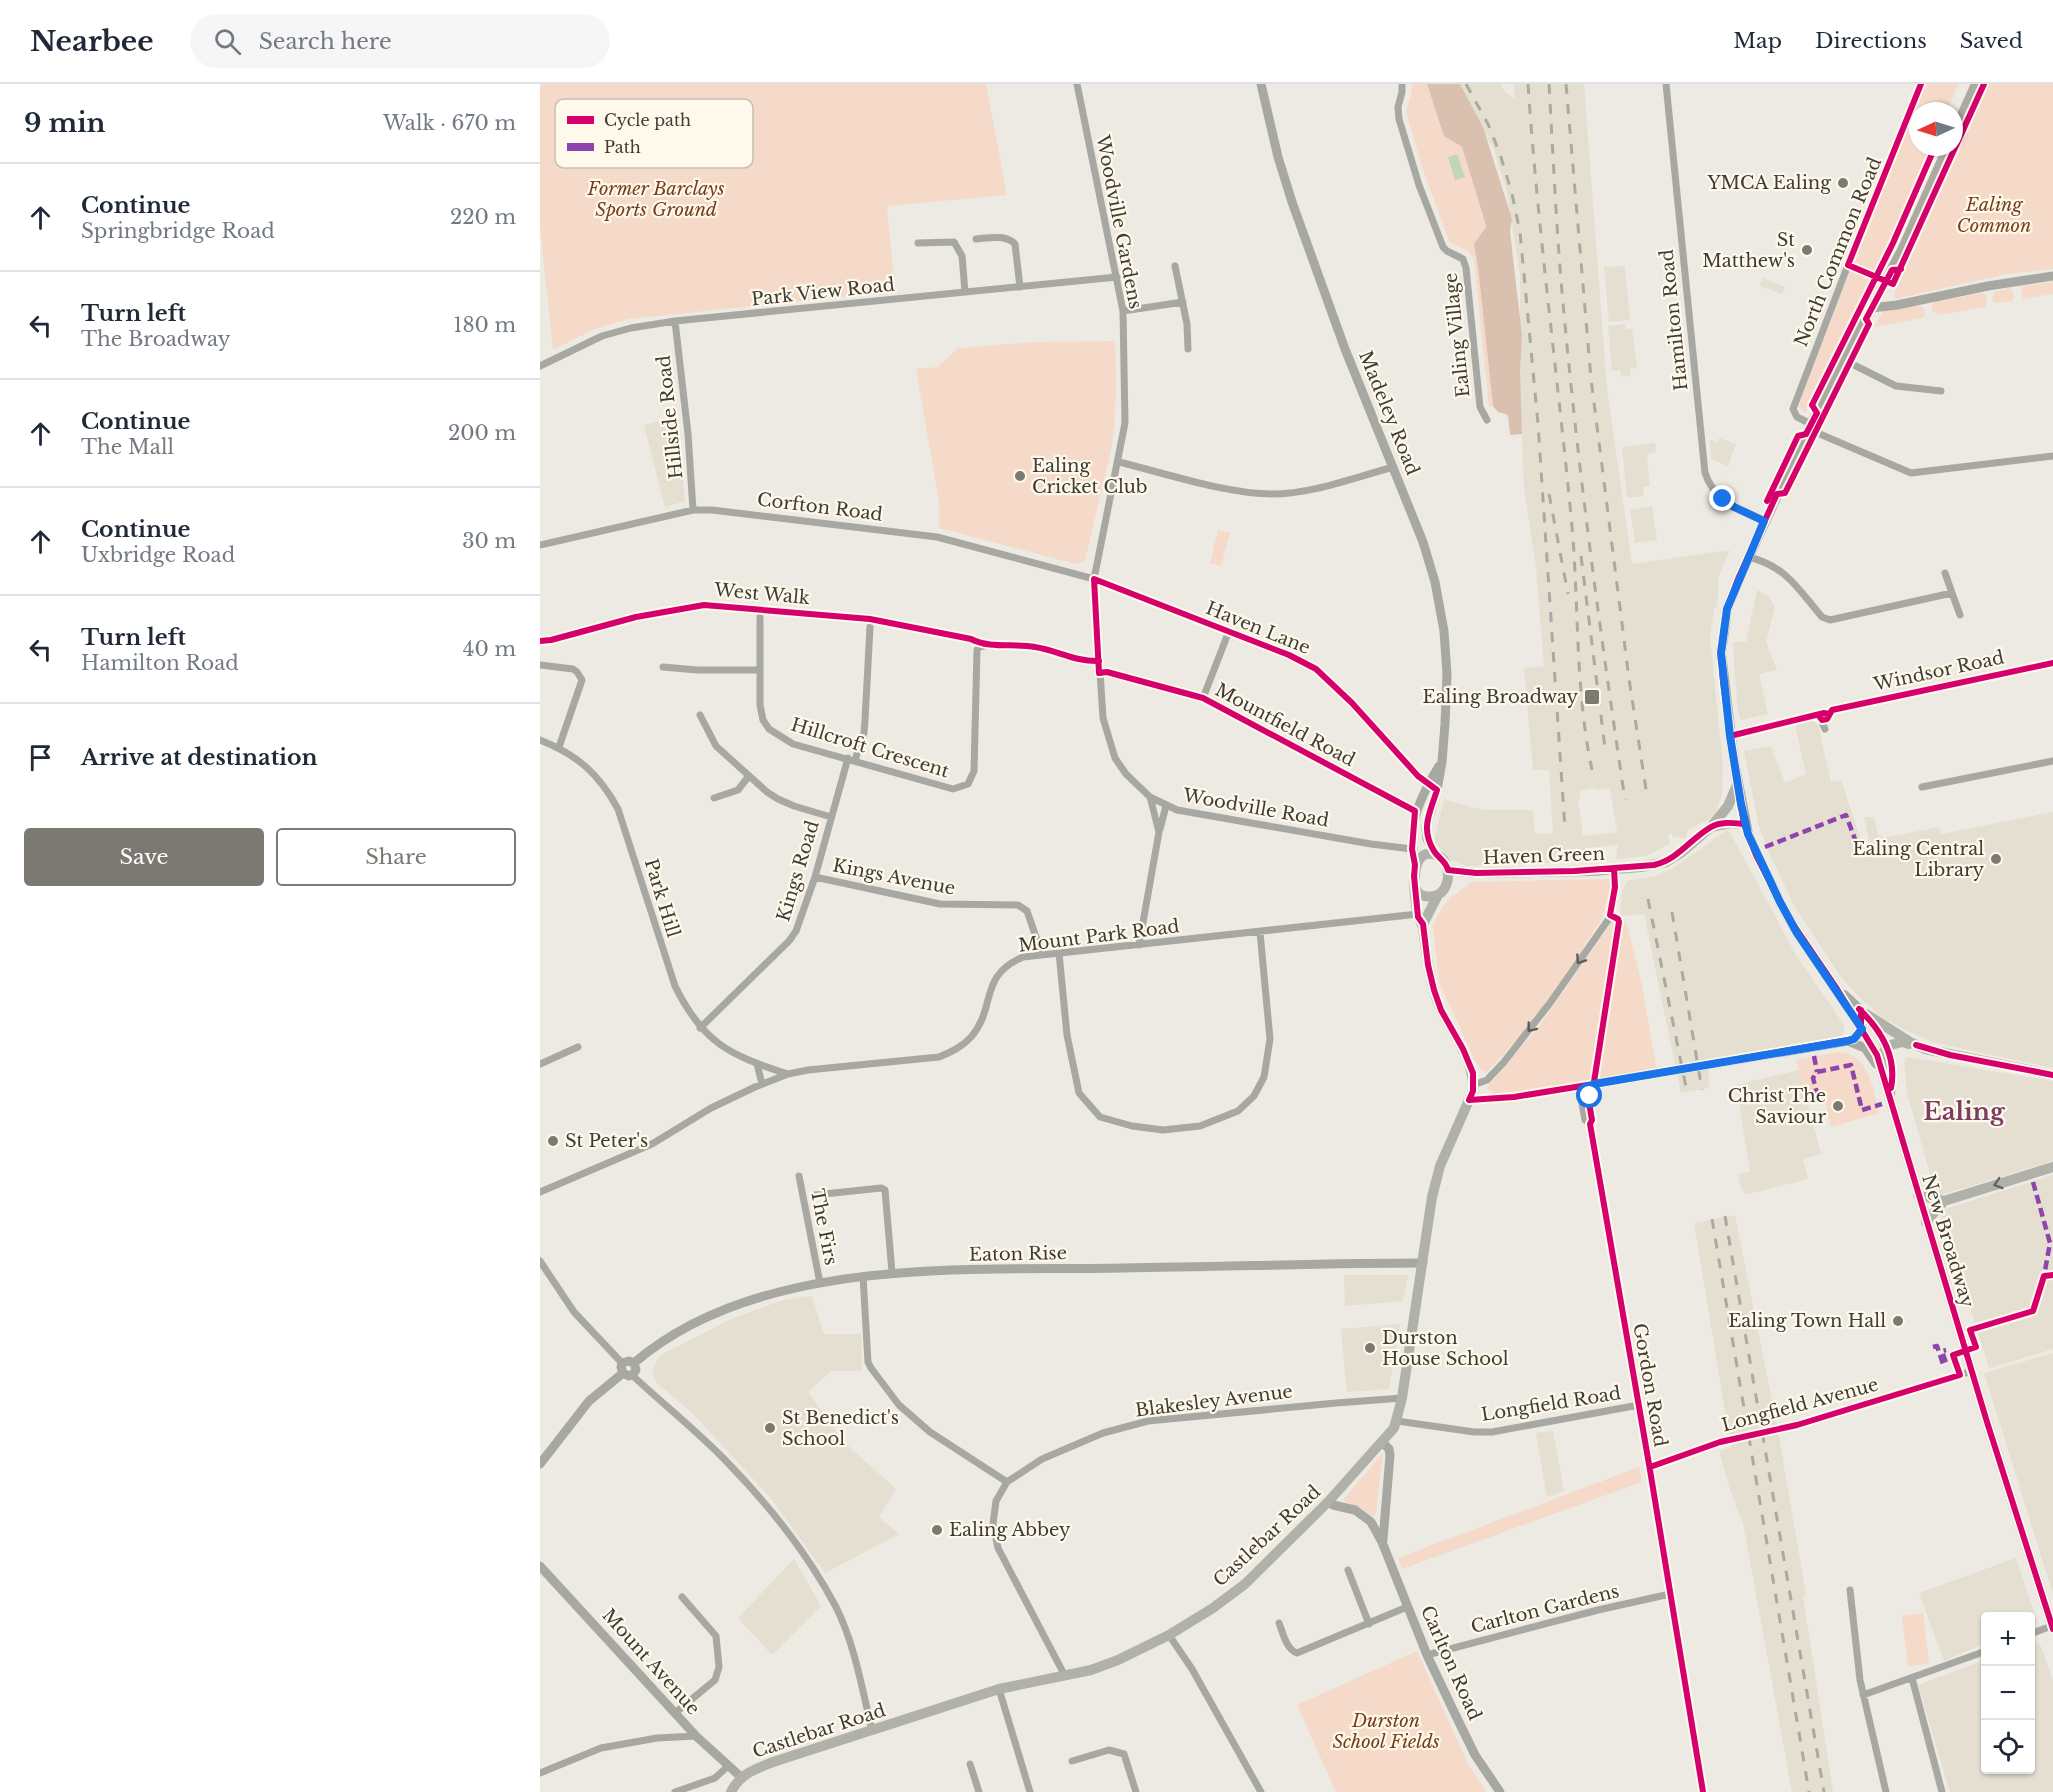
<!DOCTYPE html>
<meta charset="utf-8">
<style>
body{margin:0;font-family:"Libre Baskerville",serif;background:#f6f6f7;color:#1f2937}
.controls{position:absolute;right:18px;bottom:18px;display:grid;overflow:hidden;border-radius:6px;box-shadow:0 2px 4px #0004}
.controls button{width:54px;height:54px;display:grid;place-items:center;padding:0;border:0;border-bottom:2px solid #e0e1e3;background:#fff;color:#1f2937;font:30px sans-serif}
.compass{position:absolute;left:1369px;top:18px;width:54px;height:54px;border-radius:50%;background:#fff;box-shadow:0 2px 4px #0004;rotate:266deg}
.stop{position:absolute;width:18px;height:18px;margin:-14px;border:4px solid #1a73e8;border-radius:50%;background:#fff}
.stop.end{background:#1a73e8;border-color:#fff;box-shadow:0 2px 6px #0008}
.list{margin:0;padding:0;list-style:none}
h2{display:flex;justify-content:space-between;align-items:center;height:78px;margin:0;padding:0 24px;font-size:26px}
h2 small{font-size:20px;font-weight:400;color:#747a83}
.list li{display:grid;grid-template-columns:39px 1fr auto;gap:18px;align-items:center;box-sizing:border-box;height:108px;padding:0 24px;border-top:2px solid #e0e1e3}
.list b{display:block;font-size:22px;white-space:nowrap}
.list p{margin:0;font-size:20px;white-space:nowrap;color:#747a83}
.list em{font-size:20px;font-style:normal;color:#747a83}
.actions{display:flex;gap:12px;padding:18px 24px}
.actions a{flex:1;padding:14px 0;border:2px solid #7b7972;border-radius:6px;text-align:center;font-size:21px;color:#7b7972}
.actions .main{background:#7b7972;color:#fff}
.icon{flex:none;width:33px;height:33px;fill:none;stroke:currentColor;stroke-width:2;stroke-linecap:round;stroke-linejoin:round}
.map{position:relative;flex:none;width:1513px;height:1708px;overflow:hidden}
header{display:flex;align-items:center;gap:36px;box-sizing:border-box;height:84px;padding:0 30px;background:#fff;border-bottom:2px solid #e0e1e3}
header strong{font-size:28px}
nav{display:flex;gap:33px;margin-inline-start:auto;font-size:21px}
.search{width:420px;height:54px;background:#f6f6f7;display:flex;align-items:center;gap:15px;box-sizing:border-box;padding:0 21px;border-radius:33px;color:#747a83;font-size:22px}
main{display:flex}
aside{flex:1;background:#fff}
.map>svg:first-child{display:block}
.built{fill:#e4dfd0;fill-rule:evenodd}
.green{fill:#f5dac9}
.forest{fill:#dac0af}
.water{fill:#c1d6b7}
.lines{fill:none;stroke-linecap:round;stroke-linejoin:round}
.minor{stroke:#a7a8a1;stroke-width:7}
.tertiary{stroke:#a7a8a1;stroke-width:9}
.secondary{stroke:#b0b1a8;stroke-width:10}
.primary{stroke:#aaaaa1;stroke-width:10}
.rail{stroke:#aba9a4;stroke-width:3;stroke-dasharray:10 10;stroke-linecap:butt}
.quiet{stroke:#8e44ad;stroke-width:4.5;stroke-dasharray:9 4.5;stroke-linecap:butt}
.cycleway-casing{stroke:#fef9ea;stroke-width:10}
.cycleway{stroke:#d6006c;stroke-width:6}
.oneway{stroke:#5e5c56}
.oneway2{stroke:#66655e}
.route{stroke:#1a73e8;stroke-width:8}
.poi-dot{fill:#7b7972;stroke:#fef9ea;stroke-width:2}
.labels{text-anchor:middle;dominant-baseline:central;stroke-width:4.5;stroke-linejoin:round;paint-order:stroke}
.poi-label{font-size:18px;fill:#3e3c36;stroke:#fef9ea;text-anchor:end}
.park-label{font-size:18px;font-style:italic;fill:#773c19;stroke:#fef9ea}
.street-label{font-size:18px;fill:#3e3c36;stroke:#fef9ea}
.district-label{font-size:24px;font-weight:bold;fill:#7b3d64;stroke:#fef9ea}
.key{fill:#fef9ea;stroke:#c4c0b4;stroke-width:1.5}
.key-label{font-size:16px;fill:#3e3c36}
</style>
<header>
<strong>Nearbee</strong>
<div class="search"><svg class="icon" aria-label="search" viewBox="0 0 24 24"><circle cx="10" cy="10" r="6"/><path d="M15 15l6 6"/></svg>Search here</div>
<nav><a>Map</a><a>Directions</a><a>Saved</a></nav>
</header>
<main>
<aside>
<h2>9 min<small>Walk · 670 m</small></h2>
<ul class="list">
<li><svg class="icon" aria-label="ahead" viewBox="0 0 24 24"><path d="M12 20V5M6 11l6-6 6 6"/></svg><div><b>Continue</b><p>Springbridge Road</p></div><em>220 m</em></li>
<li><svg class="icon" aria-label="left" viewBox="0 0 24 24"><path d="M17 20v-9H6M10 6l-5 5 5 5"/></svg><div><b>Turn left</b><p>The Broadway</p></div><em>180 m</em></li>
<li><svg class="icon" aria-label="ahead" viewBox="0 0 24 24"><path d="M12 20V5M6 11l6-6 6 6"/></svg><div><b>Continue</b><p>The Mall</p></div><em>200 m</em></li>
<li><svg class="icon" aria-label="ahead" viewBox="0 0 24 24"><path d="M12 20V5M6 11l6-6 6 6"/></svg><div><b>Continue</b><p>Uxbridge Road</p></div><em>30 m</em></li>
<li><svg class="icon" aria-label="left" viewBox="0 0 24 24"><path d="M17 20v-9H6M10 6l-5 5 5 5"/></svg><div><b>Turn left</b><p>Hamilton Road</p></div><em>40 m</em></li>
<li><svg class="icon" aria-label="arrive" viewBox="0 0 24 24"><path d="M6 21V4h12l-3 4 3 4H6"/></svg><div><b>Arrive at destination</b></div></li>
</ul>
<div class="actions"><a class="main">Save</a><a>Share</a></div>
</aside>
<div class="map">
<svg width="1513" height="1708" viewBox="0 0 1513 1708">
<rect width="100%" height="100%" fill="#eceae2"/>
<!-- built -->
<path class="built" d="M919 0H960L965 8 975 16 974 0H1044L1067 305 1092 480 1190 466 1179 491 1178 513 1176 524 1174 525 1170 554 1183 682 1182 710 1175 732 1149 745 1145 754 1133 753 1132 750H1128L1130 760 1106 772 1076 775 1078 761 1046 764 1047 777 927 782 908 775 894 757 904 715 943 726H993L995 750 1013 749 1009 686H993L984 584 1004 582 996 483 984 404 980 303V191L967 107 954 66ZM1054 704 1055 706 1070 705 1077 748 1043 752 1038 715 1040 714V707Z
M1085 182 1090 236 1069 238 1064 183Z
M1222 194 1245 203 1242 210 1220 202Z
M1085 240 1086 245H1092L1097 284 1090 285 1091 292 1081 293 1080 286 1072 287 1068 242Z
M137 332 145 417 125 423 104 341Z
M1179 354 1196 360 1188 382 1171 375 1170 355 1177 359Z
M1115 359 1116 368 1107 370 1110 402 1103 403 1104 412 1087 414 1082 363Z
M1112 422 1117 456 1095 459 1090 426Z
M1217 506 1228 512 1235 522 1226 558 1237 586 1219 590 1228 630 1201 636 1198 627 1195 591 1193 558H1206Z
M1273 637 1278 641 1291 698 1301 696 1326 771H1329L1331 766 1324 733H1334L1338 750 1344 754 1399 743 1401 750 1513 728V984L1392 958 1378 952 1344 935 1318 912 1301 893 1255 823 1230 771 1219 742 1204 667 1231 662 1245 699 1266 690 1255 641Z
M1188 745 1256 871 1304 941 1303 952 1168 975 1169 1004 1141 1009 1104 830 1080 832 1082 808 1087 797 1115 792 1134 784Z
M1367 973 1513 997V1077L1401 1111 1398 1109 1394 1104 1367 1009 1364 978Z
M1259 986 1281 1070 1263 1075 1268 1095 1209 1110 1205 1109 1201 1105 1198 1090 1210 1087 1196 1001Z
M1513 1091V1265L1449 1284 1400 1127Z
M1195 1131 1237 1342 1266 1510 1263 1512 1293 1708H1252L1203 1439 1190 1406 1179 1367 1191 1364 1154 1139Z
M804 1191H868L863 1217 805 1222Z
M272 1212 284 1250H321L322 1287H291L268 1308 305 1359 356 1405 339 1433 359 1450 285 1489 230 1413 152 1329 115 1297 112 1285 121 1271 191 1235 243 1216Z
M860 1240 849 1305 807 1308 801 1245Z
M1513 1269V1510L1444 1289Z
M1013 1347 1024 1407 1007 1413 996 1349Z
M1476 1474 1497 1538 1491 1541 1490 1532H1446L1445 1559 1404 1577 1379 1509Z
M254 1475 281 1522 232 1571 198 1534Z
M1493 1558 1500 1560 1513 1597V1708H1410L1378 1601 1445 1576 1446 1686H1490V1559Z"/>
<!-- green -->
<path class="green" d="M0 0H446L467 111 347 122 355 207 89 235 57 244 13 266 0 144Z
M871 0H887L904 52 922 63 944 135 946 143 934 160 938 183 953 322 949 323 934 176C927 161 918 166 909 157L881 80 866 28 872 7Z
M1383 0H1418L1407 27H1378V63H1392L1297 266 1265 329 1259 323 1262 311Z
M1449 0H1513V185L1466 190 1355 215 1354 211Z
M1513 197V210L1483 215 1481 203Z
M1470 204 1474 210 1472 217 1454 219 1452 215 1454 208Z
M1442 209 1446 211 1447 219 1445 223 1399 231 1392 227 1391 222 1394 218Z
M1377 221 1384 224 1385 231 1383 234 1334 243 1343 227Z
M575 257 576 305 574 346 571 366 545 476 536 480 399 444V418L376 285 398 283 418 264 494 258Z
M678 446 690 449 681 482 670 479Z
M1069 795 1070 805 1062 834 1031 883 994 937 946 989 938 983 899 898 893 841 901 825 910 814 932 798Z
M1073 836 1084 838 1087 841 1101 897 1117 986 1054 998 955 1011 948 1005 949 1001 1000 941Z
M1298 968C1329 969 1333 1005 1339 1029L1291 1043 1284 1014 1277 1015 1275 1011 1267 1013 1256 976Z
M843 1369 836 1428 834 1432H831L803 1416Z
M1099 1383 1102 1398 862 1485 858 1474Z
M1383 1529 1389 1580 1368 1582 1362 1532Z
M877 1567 927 1678 946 1708H796L757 1621Z"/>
<!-- forest -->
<path class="forest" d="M887 0H920L943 43 972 135 970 147 982 252 980 287 982 350 970 351 968 331 958 328 953 322 938 183 934 160 946 143 944 135 922 63 904 52Z"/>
<!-- water -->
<path class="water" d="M917 70 925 93 915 96 908 73Z"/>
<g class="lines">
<!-- minor -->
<path class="minor" d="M537 0 583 227 585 339 554 495 563 634 575 674 586 690 610 713 637 726 831 760 872 765
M862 0V8L858 23 859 35 879 101 903 163 907 167 923 175 926 184 940 323 947 336
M1126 0 1165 389C1175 418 1198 425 1224 437
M436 155C449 154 465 150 475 160L480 203
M378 159 414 158 422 172 425 208
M635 182 647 240 648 265
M583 227 643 218
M135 237 148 350 153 426
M1304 276 1356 302 1401 307
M0 282 62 252 91 244 135 237 577 193
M1271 340 1257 333 1253 325 1308 181 1381 0
M1268 345 1371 389 1513 372
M579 378C624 389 687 410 732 410 773 410 815 393 854 383
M0 461 153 426H172L397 453 554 495 763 577C804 602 846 656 878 692L891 702
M1209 473C1247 483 1258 505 1282 533L1290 536 1412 509 1405 489
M1412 509 1420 531
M220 533V621L223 636 229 645 253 660 413 705 428 700 434 687 437 566 439 563 454 560 494 562 529 573 559 577
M0 581 33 585 37 588 42 596 19 663
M123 583 157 586H220
M559 589 567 588 663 614 875 727
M663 614 689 547
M1292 626 1513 579
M160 631 176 662 227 708 238 715 254 722 291 733
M1190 652 1274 632H1279L1285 645
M0 656C38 671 59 690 78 725L135 902C163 959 189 971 248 990
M315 676 324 649 325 636 330 543
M1382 703 1513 677
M174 714 198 706 208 693
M620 745 626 722
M275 793 400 820 478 821 487 827 502 870
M599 861 619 748 610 713
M519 869 527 951 539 1009 560 1033 592 1042 623 1046 660 1042 698 1027 714 1012 724 993 730 955 720 848
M160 944 249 857 256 847 275 793 308 674
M0 980 38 963
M217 980 222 1000
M933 1001 947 996 964 978 1010 919 1068 836C1076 820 1076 802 1074 784
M1039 1003 1045 1036 1050 1040 1110 1386 1163 1708
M259 1092 280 1199
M0 1108 112 1060 171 1024 215 1003 248 990 268 986 399 973C411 968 422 963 431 953 457 923 438 892 483 873L878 830
M275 1111 341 1104 345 1106 352 1188
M0 1177 34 1228 82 1279
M323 1192 328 1278 331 1284 359 1321 390 1348 467 1398
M92 1291C123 1320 157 1347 186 1377 228 1420 268 1470 296 1523 315 1561 322 1605 332 1646
M857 1337 934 1348H952L1099 1321
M1110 1383 1180 1358 1257 1341 1432 1287
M808 1486 829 1540
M1310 1506 1320 1596 1346 1708
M739 1539C743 1549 746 1565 757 1569L867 1523
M1490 1550 1512 1542
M629 1551 652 1585 721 1708
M887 1571 1058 1526 1130 1510
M525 1592 458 1464 453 1440 456 1417 467 1398 502 1375 563 1349 608 1337 796 1319 862 1314
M1372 1594 1402 1708
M459 1605 490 1708
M1323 1611 1446 1567
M135 1629 175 1596 179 1583 176 1552 142 1513
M532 1677 569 1666 584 1670 596 1708
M430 1680 439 1708
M0 1689 61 1664 117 1654 156 1652
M135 1708 175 1694 188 1682"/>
<!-- tertiary -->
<path class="tertiary" d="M721 0 738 73 752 118 805 265 883 458 895 498 904 547 907 590 905 640 902 678 897 706 886 744 887 755 896 770
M1332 224 1357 221 1448 202 1513 192
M875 781C867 741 879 715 899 682
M1308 957 1325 964 1336 980
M929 1016 974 1013 1054 1000 1308 957 1317 952 1322 941
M94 1279C220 1171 427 1187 583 1184 683 1183 783 1179 883 1179
M83 1289 81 1283 82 1279 89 1277 94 1279
M842 1358 849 1365 850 1371 843 1456
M0 1380 49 1317 83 1289 89 1292 93 1290 96 1286 94 1279
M788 1418 793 1421 815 1426 831 1438 842 1458 887 1571 915 1630 935 1671 960 1708
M0 1482 156 1652 201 1693"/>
<!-- secondary -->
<path class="secondary" d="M1171 743 1190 739 1204 740
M908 786 936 789 1053 787 1101 783 1126 778 1142 768 1171 743 1188 722 1197 701
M883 840 897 813
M1326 930 1370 958 1385 965 1513 991
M1342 985 1341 974 1347 962 1362 958 1369 960
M1378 1111 1404 1117 1513 1083
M1386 1138 1404 1117
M191 1708C200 1690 215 1685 233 1678L459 1605 551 1586 578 1576 629 1551 673 1524 705 1500 788 1418 854 1344 862 1314 892 1113 900 1082 933 1007C935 978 915 953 902 928 895 914 892 899 889 884 886 871 885 857 883 844 882 839 879 836 878 831 875 817 867 765 893 770 918 774 911 825 879 810L876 805"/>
<!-- primary -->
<path class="primary" d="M1414 49 1436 0
M1408 63 1363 164 1271 340 1198 495 1187 525 1181 569 1194 678 1208 750 1216 771 1248 833 1297 905 1337 971 1447 1338 1513 1545
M1304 911C1336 940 1358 963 1350 1010"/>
<!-- rail -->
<path class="rail" d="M926 0 948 40 960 70 972 110 980 148 998 340 1025 745
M988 0C998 148 1018 295 1032 442 1039 523 1035 606 1052 686
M1009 0C1013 69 1016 139 1022 208 1037 378 1060 548 1085 716
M1026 0 1051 295 1089 595 1107 712
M1009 410 1028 510
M1041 472 1065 664
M1108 815 1147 1008
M1132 828 1162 1006
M1185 1132 1284 1708
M1172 1135 1269 1708"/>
<!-- quiet -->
<path class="quiet" d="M1225 763 1306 731 1320 769
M1274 972 1277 988
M1278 1013 1273 994 1277 988 1311 981 1322 1026 1342 1020
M1493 1098 1510 1159 1504 1192
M1393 1263 1397 1262 1403 1280 1406 1279 1402 1267 1406 1266"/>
<defs>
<path id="cycleway" d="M1381 0 1308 181 1353 200 1444 0
M1361 185 1352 186 1326 235 1329 240 1245 409 1237 410 1198 495 1187 525 1183 550 1181 569 1183 597 1194 678 1204 740 1216 771 1248 833 1297 905 1337 971 1447 1338 1513 1545
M1227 417 1258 352 1266 350 1277 329 1272 321 1353 159 1395 63
M0 557 11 556 96 533 164 521 330 535 431 555C450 565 474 559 495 563 516 566 536 578 559 577
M1279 632 1282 636 1287 635 1292 626 1513 579
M1190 652 1284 629 1289 630
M1204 740C1194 739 1181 737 1171 743 1150 755 1139 775 1114 781L1035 787 936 789 908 786C906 777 898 774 894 767 880 744 890 729 897 706L878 692 812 619 776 585 749 571 554 495 559 589 567 588 663 614 875 727 872 765 875 781 874 792 878 833 883 840 888 881 894 906 901 926 923 965 933 989V1007L929 1016 974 1013 1054 1000 1314 955 1321 945V926
M1074 784 1075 803 1070 831 1078 835 1079 838 1054 998 1055 1008H1052V1012L1048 1013 1052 1036 1050 1040 1110 1386 1163 1708
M1319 925C1341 946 1357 973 1351 1004
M1376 961 1410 971 1513 991
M1110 1383 1180 1358 1257 1341 1420 1291 1413 1271 1436 1263 1430 1246 1493 1227 1504 1192 1513 1191"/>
</defs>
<!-- cycleway casing -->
<use href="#cycleway" class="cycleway-casing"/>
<!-- cycleway -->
<use href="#cycleway" class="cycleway"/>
</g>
<!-- one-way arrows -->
<defs><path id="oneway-chevron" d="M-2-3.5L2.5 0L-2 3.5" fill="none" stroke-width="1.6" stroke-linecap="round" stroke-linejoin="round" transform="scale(1.5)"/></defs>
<g class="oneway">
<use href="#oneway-chevron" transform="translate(1040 876) rotate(124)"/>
<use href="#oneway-chevron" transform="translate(991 944) rotate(128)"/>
</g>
<use class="oneway2" href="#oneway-chevron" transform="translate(1458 1100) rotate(162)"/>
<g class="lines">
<!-- route -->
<path class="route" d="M1050 1012 1055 1008 1054 1000 1308 957 1314 955 1322 945 1257 849 1240 818 1208 750 1201 720 1190 652 1181 569 1187 525 1224 437 1194 423 1183 415"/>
</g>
<!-- markers -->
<g class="poi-dot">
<circle cx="1303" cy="99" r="6"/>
<circle cx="1267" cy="166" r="6"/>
<circle cx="480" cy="392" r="6"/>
<rect x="1044" y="605" width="16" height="16" rx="3"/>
<circle cx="1456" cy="775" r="6"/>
<circle cx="1298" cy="1022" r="6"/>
<circle cx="13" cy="1057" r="6"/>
<circle cx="1358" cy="1237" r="6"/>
<circle cx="830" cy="1264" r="6"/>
<circle cx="230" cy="1344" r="6"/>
<circle cx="397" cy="1446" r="6"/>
</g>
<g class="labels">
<!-- poi labels -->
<g class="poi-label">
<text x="1291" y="99">YMCA Ealing</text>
<text x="1255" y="156">St<tspan x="1255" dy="21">Matthew's</tspan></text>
<text x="492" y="382" text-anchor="start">Ealing<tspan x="492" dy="21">Cricket Club</tspan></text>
<text x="1038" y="613">Ealing Broadway</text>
<text x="1444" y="765">Ealing Central<tspan x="1444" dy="21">Library</tspan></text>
<text x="1286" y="1012">Christ The<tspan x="1286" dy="21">Saviour</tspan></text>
<text x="25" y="1057" text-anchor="start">St Peter's</text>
<text x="1346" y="1237">Ealing Town Hall</text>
<text x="842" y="1254" text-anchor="start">Durston<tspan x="842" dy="21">House School</tspan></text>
<text x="242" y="1334" text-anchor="start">St Benedict's<tspan x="242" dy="21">School</tspan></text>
<text x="409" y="1446" text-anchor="start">Ealing Abbey</text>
</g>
<!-- park labels -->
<g class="park-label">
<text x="116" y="105">Former Barclays<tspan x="116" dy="21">Sports Ground</tspan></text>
<text x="1454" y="121">Ealing<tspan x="1454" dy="21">Common</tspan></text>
<text x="846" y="1637">Durston<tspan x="846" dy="21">School Fields</tspan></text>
</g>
<!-- street labels -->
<g class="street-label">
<text transform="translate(579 138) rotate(79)">Woodville Gardens</text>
<text transform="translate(1298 168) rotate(-68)">North Common Road</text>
<text transform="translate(283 208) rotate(-6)">Park View Road</text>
<text transform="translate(1134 236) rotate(-96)">Hamilton Road</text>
<text transform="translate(917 251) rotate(-96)">Ealing Village</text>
<text transform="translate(849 329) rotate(68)">Madeley Road</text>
<text transform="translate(130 333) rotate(-96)">Hillside Road</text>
<text transform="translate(280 423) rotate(7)">Corfton Road</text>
<text transform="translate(222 510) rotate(5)">West Walk</text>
<text transform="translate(718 544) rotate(22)">Haven Lane</text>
<text transform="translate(1399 587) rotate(-12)">Windsor Road</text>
<text transform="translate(745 641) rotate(28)">Mountfield Road</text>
<text transform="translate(330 664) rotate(17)">Hillcroft Crescent</text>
<text transform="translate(716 724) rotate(10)">Woodville Road</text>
<text transform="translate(1004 772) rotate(-2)">Haven Green</text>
<text transform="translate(258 787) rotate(-73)">Kings Road</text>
<text transform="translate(354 793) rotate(11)">Kings Avenue</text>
<text transform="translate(122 814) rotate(73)">Park Hill</text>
<text transform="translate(559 852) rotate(-7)">Mount Park Road</text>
<text transform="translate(284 1143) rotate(79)">The Firs</text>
<text transform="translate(1408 1157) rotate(73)">New Broadway</text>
<text transform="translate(478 1170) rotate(-1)">Eaton Rise</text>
<text transform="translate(1110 1301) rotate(80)">Gordon Road</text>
<text transform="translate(674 1317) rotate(-7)">Blakesley Avenue</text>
<text transform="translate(1011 1320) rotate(-9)">Longfield Road</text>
<text transform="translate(1260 1321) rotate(-15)">Longfield Avenue</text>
<text transform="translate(727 1452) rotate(-43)">Castlebar Road</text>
<text transform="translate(1005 1525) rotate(-14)">Carlton Gardens</text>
<text transform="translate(111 1578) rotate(48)">Mount Avenue</text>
<text transform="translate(911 1579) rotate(66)">Carlton Road</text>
<text transform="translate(279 1647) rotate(-18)">Castlebar Road</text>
</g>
<!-- district labels -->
<g class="district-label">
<text x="1424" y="1027">Ealing</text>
</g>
</g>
<!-- legend -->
<rect x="15" y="15" width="198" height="69" rx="9" class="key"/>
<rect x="27" y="32" width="27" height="8" fill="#d6006c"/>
<rect x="27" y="59" width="27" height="8" fill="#8e44ad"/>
<g class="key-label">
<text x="64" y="42">Cycle path</text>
<text x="64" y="69">Path</text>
</g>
</svg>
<div class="controls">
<button>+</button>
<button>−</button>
<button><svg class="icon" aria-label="locate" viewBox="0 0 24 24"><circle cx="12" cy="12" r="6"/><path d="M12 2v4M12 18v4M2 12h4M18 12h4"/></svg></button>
</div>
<svg class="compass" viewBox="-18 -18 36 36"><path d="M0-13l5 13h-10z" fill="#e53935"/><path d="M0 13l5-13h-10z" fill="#747a83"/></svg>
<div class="stop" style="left:1050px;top:1012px"></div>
<div class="stop end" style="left:1183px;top:415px"></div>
</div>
</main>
